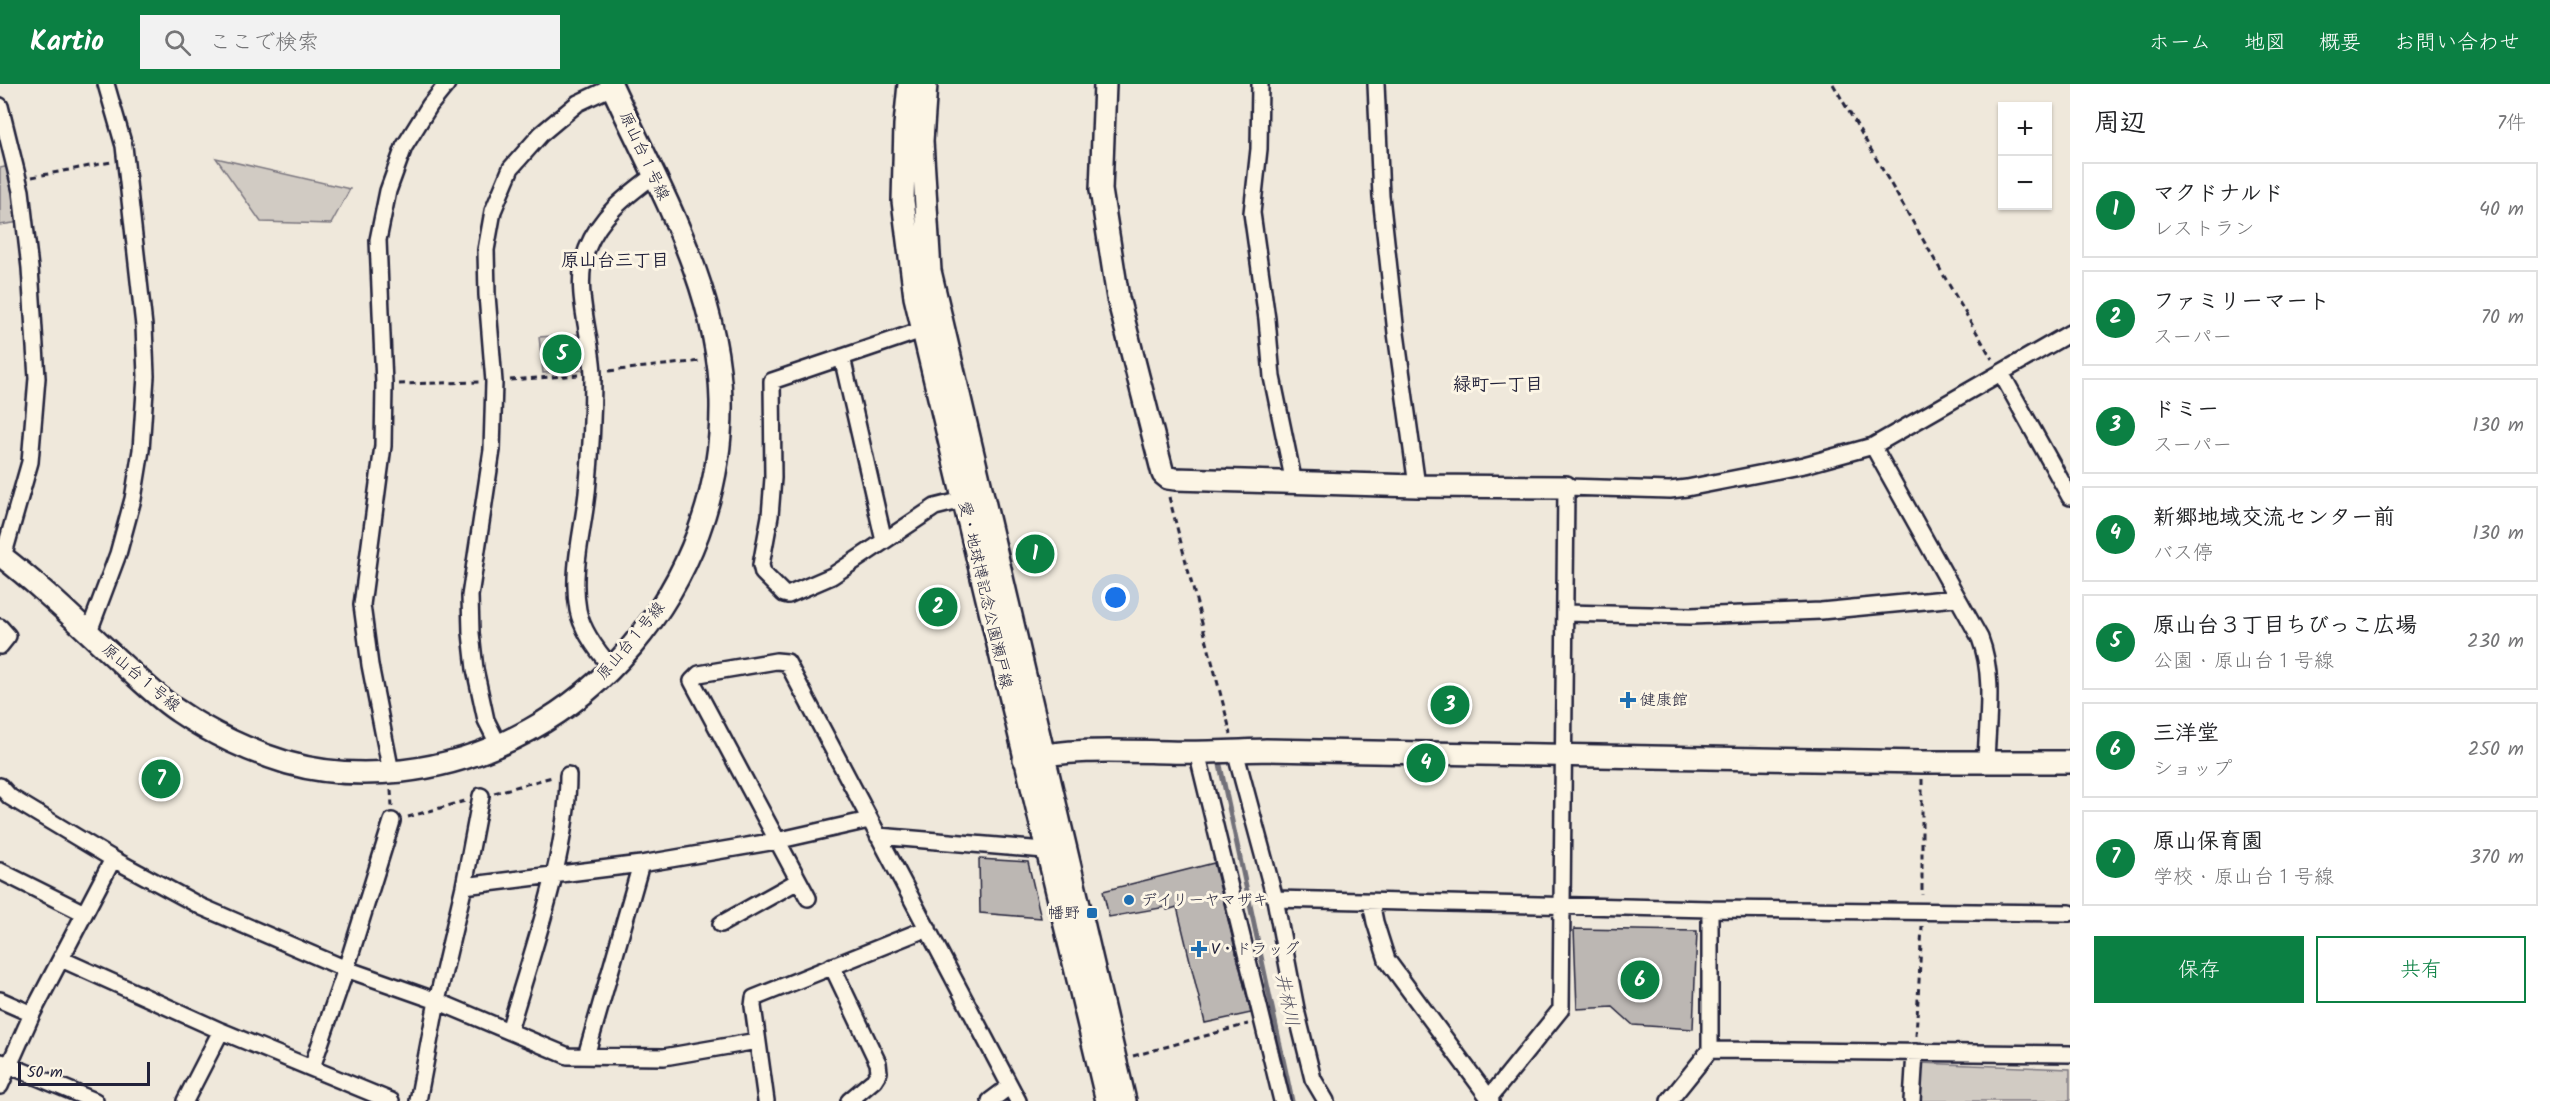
<!DOCTYPE html>
<html lang="ja">
<meta charset="utf-8">
<style>
body{margin:0;font-family:Kalam,"Klee One",sans-serif;background:#f2f2f2;color:#202124}
.controls{position:absolute;right:18px;top:18px;display:grid;overflow:hidden;border-radius:0px;box-shadow:0 2px 4px #0004}
.controls button{width:54px;height:54px;display:grid;place-items:center;padding:0;border:0;border-bottom:2px solid #e0e0e0;background:#fff;color:#202124;font:30px sans-serif}
.scale{position:absolute;left:18px;bottom:15px;width:132px;box-sizing:border-box;padding-left:6px;border:3px solid #22223b;border-top:0;font-size:16px;line-height:21px;white-space:nowrap;color:#22223b;-webkit-text-stroke:4px #fcf5e5;paint-order:stroke}
.you{position:absolute;left:1116px;top:514px;width:21px;height:21px;margin:-15px;border:4px solid #fff;border-radius:50%;background:#1a73e8;box-shadow:0 0 0 9px #1a73e833}
.badge{display:grid;place-items:center;width:39px;height:39px;border-radius:50%;background:#0b8043;color:#fff;font-size:20px;font-weight:700}
.pin{position:absolute;translate:-50% -50%;border:3px solid #fff;box-shadow:0 2px 6px #0006}
.list{margin:0;padding:0;list-style:none}
h2{display:flex;justify-content:space-between;align-items:center;height:78px;margin:0;padding:0 24px;font-size:26px}
h2 small{font-size:20px;font-weight:400;color:#757577}
.list li{display:grid;grid-template-columns:39px 1fr auto;gap:18px;align-items:center;box-sizing:border-box;height:96px;margin:0 12px 12px;padding:0 12px;border:2px solid #e0e0e0;border-radius:0px}
.list b{display:block;font-size:22px;white-space:nowrap}
.list p{margin:0;font-size:20px;white-space:nowrap;color:#757577}
.list em{font-size:20px;font-style:normal;color:#757577}
.actions{display:flex;gap:12px;padding:18px 24px}
.actions a{flex:1;padding:14px 0;border:2px solid #0b8043;border-radius:0px;text-align:center;font-size:21px;color:#0b8043}
.actions .main{background:#0b8043;color:#fff}
.icon{flex:none;width:33px;height:33px;fill:none;stroke:currentColor;stroke-width:2;stroke-linecap:round;stroke-linejoin:round}
.map{position:relative;flex:none;width:2070px;height:1017px;overflow:hidden}
header{display:flex;align-items:center;gap:36px;box-sizing:border-box;height:84px;padding:0 30px;background:#0b8043;color:#fff}
header strong{font-size:28px}
nav{display:flex;gap:33px;margin-inline-start:auto;font-size:21px}
.search{width:420px;height:54px;background:#f2f2f2;display:flex;align-items:center;gap:15px;box-sizing:border-box;padding:0 21px;border-radius:0px;color:#757577;font-size:22px}
main{display:flex}
aside{flex:1;background:#fff}
.map>svg:first-child{display:block}
.green{fill:#d1cbc3;stroke:#7a767f;stroke-width:1.5}
.lines{fill:none;stroke-linecap:round;stroke-linejoin:round}
.stream{stroke:#716f79;stroke-width:5}
.building{fill:#bcb7b3;stroke:#22223b;stroke-width:1.5}
.street-casing{stroke:#22223b;stroke-width:20}
.secondary-casing{stroke:#22223b;stroke-width:26}
.path{stroke:#22223b;stroke-width:3;stroke-dasharray:6 4.5;stroke-linecap:butt}
.street{stroke:#fcf5e5;stroke-width:15}
.secondary{stroke:#fcf5e5;stroke-width:21}
.poi-dot{fill:#1f6fb2;stroke:#fcf5e5;stroke-width:2}
.labels{text-anchor:middle;dominant-baseline:central;stroke-width:6;stroke-linejoin:round;paint-order:stroke}
.street-label{font-size:16px;fill:#22223b;stroke:#fcf5e5}
.poi-label{font-size:16px;fill:#22223b;stroke:#fcf5e5;text-anchor:start}
.neighbourhood-label{font-size:18px;font-weight:bold;fill:#22223b;stroke:#fcf5e5}
.water-label{font-size:18px;font-style:italic;fill:#575564;stroke:#fcf5e5}
</style>
<header>
<strong>Kartio</strong>
<div class="search"><svg class="icon" aria-label="search" viewBox="0 0 24 24"><circle cx="10" cy="10" r="6"/><path d="M15 15l6 6"/></svg>ここで検索</div>
<nav><a>ホーム</a><a>地図</a><a>概要</a><a>お問い合わせ</a></nav>
</header>
<main>
<div class="map">
<svg width="2070" height="1017" viewBox="0 0 2070 1017">
<rect width="100%" height="100%" fill="#efe8db"/>
<filter id="ink" filterUnits="userSpaceOnUse"><feTurbulence type="fractalNoise" baseFrequency=".0167" numOctaves="2"/><feDisplacementMap in="SourceGraphic" scale="12" xChannelSelector="R" yChannelSelector="G"/><feConvolveMatrix kernelMatrix="1 2 1 2 8 2 1 2 1" color-interpolation-filters="sRGB"/></filter>
<g filter="url(#ink)">
<!-- green -->
<path class="green" d="M216 74 350 105 331 140 261 138Z
M9 82 20 138 0 141V84Z
M581 250 584 286 543 289 539 253Z
M1919 979 2070 985V1017H1918Z"/>
<g class="lines">
<!-- stream -->
<path class="stream" d="M1220 681 1292 1017"/>
</g>
<!-- building -->
<path class="building" d="M979 775 1028 778 1041 834 980 829Z
M1214 779 1251 929 1205 939 1177 823 1167 826 1166 823 1109 833 1103 807Z
M1574 845 1697 847 1693 945 1633 941 1613 923 1577 925Z"/>
<g class="lines">
<defs>
<path id="street" d="M1260 0 1259 65 1252 129 1267 235 1272 293 1294 399
M1376 0 1381 112 1396 249 1417 402
M0 22 21 107 30 184 37 294 30 378 3 473
M931 243 772 297 773 394 770 432 761 481 763 489 784 510 788 511 832 492 935 423 963 416
M842 273 884 457
M2001 289 2070 413
M1873 362 1980 554C1995 593 1987 637 1986 679
M1565 529 1691 532 1821 527 1956 514
M0 543 8 552 0 562
M88 550 118 470 133 415 141 366 146 292 144 242 124 62 106 0
M612 584C598 568 582 547 578 526 571 487 583 447 587 409 591 370 593 329 593 291 592 251 572 204 587 165 600 132 625 113 653 92
M499 662 486 636 475 585 471 549 470 512 492 366 494 298 487 211 486 166 493 127 511 84 541 50 578 19 612 3
M1235 667 1275 815 1710 825V966L2070 970
M1197 668 1282 1017
M391 688 370 581 362 521 383 362 384 300 378 156 388 107 404 63 430 21 447 0
M0 702 10 713 113 775 202 823 346 885 437 917 568 972 664 973 757 957
M878 752 1056 767
M0 787 84 829
M464 802 481 712
M808 814 692 597 699 590 776 577 787 578 1018 1017
M1275 815 1297 930 1313 995 1326 1017
M1371 818 1375 838 1387 876 1489 1014
M1710 825 2070 829
M721 840 798 797
M61 875 221 947 391 1017
M832 882 878 979 879 988 874 996 849 1017
M0 916 32 930
M509 947C531 870 568 771 568 691
M586 972 641 780
M1 978 95 1017
M312 983 346 885 392 737
M0 1002 32 930 113 775
M185 1017 221 947
M418 1017 437 917 464 802 641 780 776 757 869 736
M766 1017 753 922 754 914 928 844
M990 1017 1010 1002
M1491 1017 1489 1014 1561 925 1566 403 1670 406 1687 404 1804 381 1873 362 2070 249
M1669 1017 1710 966
M1912 1017 1915 968"/>
<path id="secondary" d="M909 0 905 41 903 117 915 213 1107 1017
M926 0 922 57 930 187 1125 1017
M1105 0 1101 106 1118 214 1163 390 1168 394 1175 395 1417 402 1566 403
M0 471C46 506 88 549 131 588 146 601 161 616 178 627 210 649 251 668 288 679 326 690 363 691 402 687 585 666 724 500 721 317 719 203 657 101 611 0
M1024 675C1071 664 1120 667 1168 668 1201 669 1233 667 1266 666L1922 678H2070"/>
</defs>
<!-- street casing -->
<use href="#street" class="street-casing"/>
<!-- secondary casing -->
<use href="#secondary" class="secondary-casing"/>
<!-- path -->
<path class="path" d="M1833 0 1992 275
M32 93 111 78
M609 287 701 277
M510 296 578 291
M399 300 480 298
M1169 413 1231 650
M1922 695V811
M391 706 392 723
M494 709 552 693
M408 733 465 717
M1916 952 1922 842
M1133 972 1248 940"/>
<!-- street -->
<use href="#street" class="street"/>
<!-- secondary -->
<use href="#secondary" class="secondary"/>
</g>
</g>
<!-- markers -->
<g class="poi-dot">
<path d="M1625 607h6v6h6v6h-6v6h-6v-6h-6v-6h6z"/>
<circle cx="1129" cy="816" r="6"/>
<rect x="1086" y="823" width="12" height="12" rx="3"/>
<path d="M1196 856h6v6h6v6h-6v6h-6v-6h-6v-6h6z"/>
</g>
<g class="labels">
<!-- street labels -->
<g class="street-label">
<text transform="translate(644 72) rotate(65)">原山台１号線</text>
<text transform="translate(985 511) rotate(77)">愛・地球博記念公園瀬戸線</text>
<text transform="translate(631 557) rotate(-50)">原山台１号線</text>
<text transform="translate(141 594) rotate(40)">原山台１号線</text>
</g>
<!-- poi labels -->
<g class="poi-label">
<text x="1640" y="616">健康館</text>
<text x="1141" y="816">デイリーヤマザキ</text>
<text x="1080" y="829" text-anchor="end">幡野</text>
<text x="1211" y="865">V・ドラッグ</text>
</g>
<!-- neighbourhood labels -->
<g class="neighbourhood-label">
<text x="615" y="177">原山台三丁目</text>
<text x="1498" y="301">緑町一丁目</text>
</g>
<!-- water labels -->
<g class="water-label">
<text transform="translate(1286 916) rotate(78)">井林川</text>
</g>
</g>
</svg>
<div class="controls">
<button>+</button>
<button>−</button>
</div>
<div class="scale">50 m</div>
<div class="you"></div>
<div class="pin badge" style="left:1035px;top:470px">1</div>
<div class="pin badge" style="left:938px;top:523px">2</div>
<div class="pin badge" style="left:1450px;top:621px">3</div>
<div class="pin badge" style="left:1426px;top:679px">4</div>
<div class="pin badge" style="left:562px;top:270px">5</div>
<div class="pin badge" style="left:1640px;top:896px">6</div>
<div class="pin badge" style="left:161px;top:695px">7</div>
</div>
<aside>
<h2>周辺<small>7件</small></h2>
<ul class="list">
<li><span class="badge">1</span><div><b>マクドナルド</b><p>レストラン</p></div><em>40 m</em></li>
<li><span class="badge">2</span><div><b>ファミリーマート</b><p>スーパー</p></div><em>70 m</em></li>
<li><span class="badge">3</span><div><b>ドミー</b><p>スーパー</p></div><em>130 m</em></li>
<li><span class="badge">4</span><div><b>新郷地域交流センター前</b><p>バス停</p></div><em>130 m</em></li>
<li><span class="badge">5</span><div><b>原山台３丁目ちびっこ広場</b><p>公園 · 原山台１号線</p></div><em>230 m</em></li>
<li><span class="badge">6</span><div><b>三洋堂</b><p>ショップ</p></div><em>250 m</em></li>
<li><span class="badge">7</span><div><b>原山保育園</b><p>学校 · 原山台１号線</p></div><em>370 m</em></li>
</ul>
<div class="actions"><a class="main">保存</a><a>共有</a></div>
</aside>
</main>
